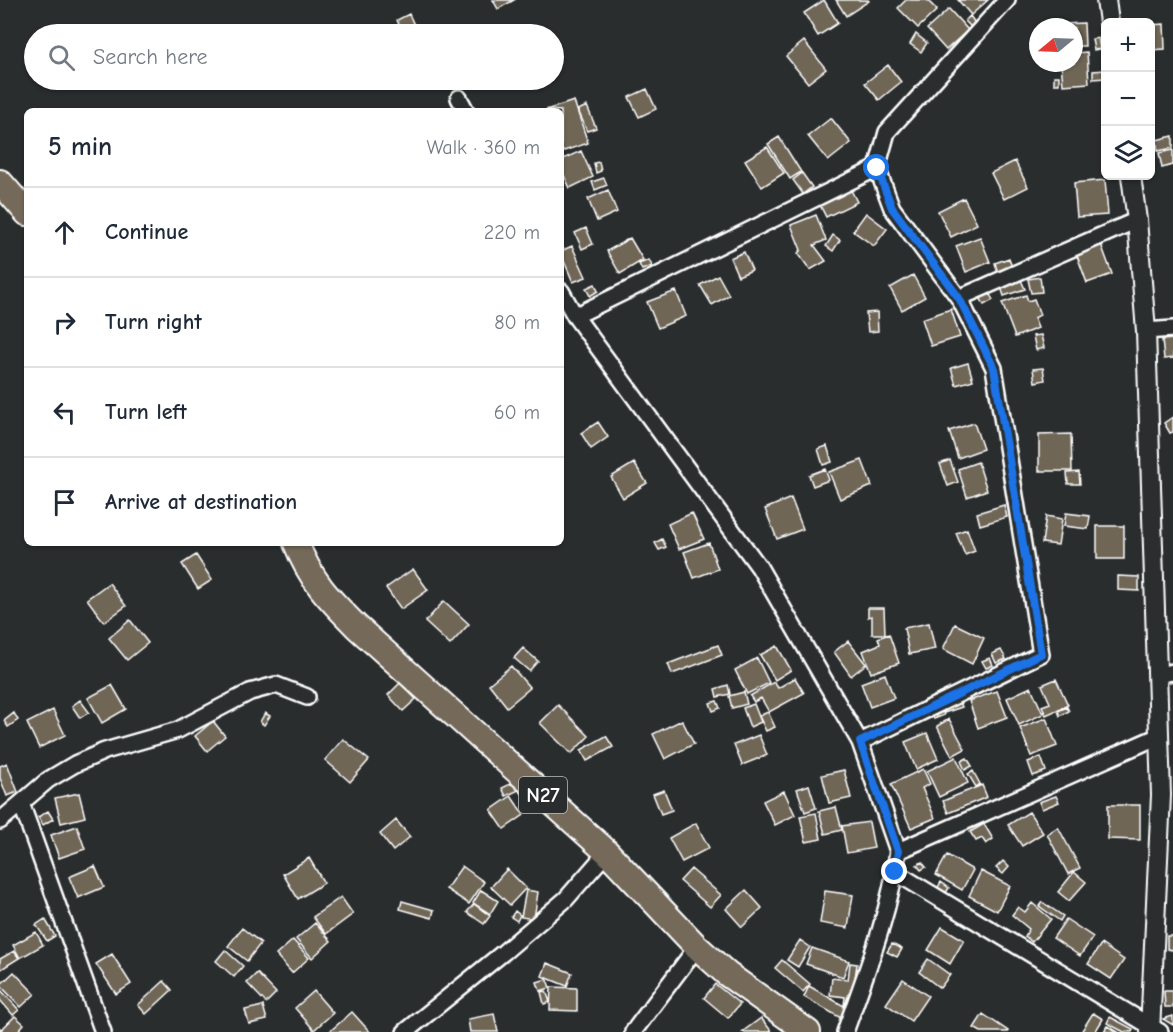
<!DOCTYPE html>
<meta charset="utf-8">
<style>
body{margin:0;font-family:"Comic Neue",sans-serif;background:#f6f6f7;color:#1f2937}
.controls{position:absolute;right:18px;top:18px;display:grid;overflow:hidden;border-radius:9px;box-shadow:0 2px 4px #0004}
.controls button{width:54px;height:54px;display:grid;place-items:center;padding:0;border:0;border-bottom:2px solid #e0e1e3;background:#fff;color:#1f2937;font:30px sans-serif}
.compass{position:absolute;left:1029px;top:18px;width:54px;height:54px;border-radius:50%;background:#fff;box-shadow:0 2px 4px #0004;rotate:251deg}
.stop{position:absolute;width:18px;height:18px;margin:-14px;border:4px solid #1a73e8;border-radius:50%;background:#fff}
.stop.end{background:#1a73e8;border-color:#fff;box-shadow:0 2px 6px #0008}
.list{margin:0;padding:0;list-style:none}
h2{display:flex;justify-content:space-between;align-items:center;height:78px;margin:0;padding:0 24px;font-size:26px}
h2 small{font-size:20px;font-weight:400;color:#747a83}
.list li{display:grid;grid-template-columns:39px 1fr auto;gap:18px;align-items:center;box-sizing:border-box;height:90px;padding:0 24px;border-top:2px solid #e0e1e3}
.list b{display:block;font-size:22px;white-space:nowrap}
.list em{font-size:20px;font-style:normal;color:#747a83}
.icon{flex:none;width:33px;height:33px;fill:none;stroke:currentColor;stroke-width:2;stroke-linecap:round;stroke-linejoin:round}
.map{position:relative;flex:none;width:1173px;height:1032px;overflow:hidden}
.search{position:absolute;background:#fff;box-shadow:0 2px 4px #0004;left:24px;top:24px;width:540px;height:66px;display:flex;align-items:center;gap:15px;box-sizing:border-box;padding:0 21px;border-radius:33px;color:#747a83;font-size:22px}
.panel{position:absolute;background:#fff;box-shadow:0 2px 4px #0004;left:24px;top:108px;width:540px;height:438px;border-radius:9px}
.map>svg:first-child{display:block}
.building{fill:#6f6657;stroke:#fff;stroke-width:1.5}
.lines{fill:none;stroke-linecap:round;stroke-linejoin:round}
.minor-casing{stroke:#fff;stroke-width:20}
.tertiary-casing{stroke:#fff;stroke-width:22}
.primary-casing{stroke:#fff;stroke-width:28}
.minor{stroke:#2a2d2e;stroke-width:15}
.tertiary{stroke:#2a2d2e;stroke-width:18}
.primary{stroke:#746a5a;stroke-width:24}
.route{stroke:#1a73e8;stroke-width:8}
.labels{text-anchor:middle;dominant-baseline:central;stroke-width:6;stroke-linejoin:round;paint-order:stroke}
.shield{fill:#2a2d2e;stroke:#bfc0c0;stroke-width:1.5}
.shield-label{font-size:21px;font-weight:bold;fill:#fff}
</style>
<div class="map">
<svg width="1173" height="1032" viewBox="0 0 1173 1032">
<rect width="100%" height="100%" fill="#2a2d2e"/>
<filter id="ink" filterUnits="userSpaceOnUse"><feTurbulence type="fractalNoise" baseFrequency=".0167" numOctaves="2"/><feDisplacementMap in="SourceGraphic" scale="12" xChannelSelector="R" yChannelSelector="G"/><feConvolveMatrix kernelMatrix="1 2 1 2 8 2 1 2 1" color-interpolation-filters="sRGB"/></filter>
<g filter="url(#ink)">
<!-- building -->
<path class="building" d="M493 0H514L498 9Z
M824 0 838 23 818 36 804 13Z
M836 0H868L869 1 846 16Z
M906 0H927L937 10 918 28 898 8Z
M958 0H988L971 15Z
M949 9 968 30 946 50 927 29Z
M409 14 414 25 402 31 397 20Z
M970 16 975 23 971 27 965 21Z
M1084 23 1085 46H1074V27H1063V24Z
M1164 24 1165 49 1150 50V25Z
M916 34 927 43 921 52 910 44Z
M1098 38 1100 49 1094 50 1092 39Z
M804 41 826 69 808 83 786 56Z
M1087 52 1089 83 1063 85 1061 63H1074V53Z
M888 65 901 82 879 100 865 83Z
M1105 70V78L1093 79V71Z
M1054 76H1059V84H1054Z
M647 89 656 109 639 117 629 97Z
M574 101 588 143 561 152V111L546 110Z
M587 106 596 128 587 131 578 110Z
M831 118 851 143 828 161 808 136Z
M1173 136V148L1158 151 1156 140Z
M779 137 801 172 790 179 768 144Z
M767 147 784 173 762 187 745 160Z
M1173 150V165L1162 168 1159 153Z
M581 151 593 177 570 188 561 169V160Z
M1015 161 1028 187 1004 199 991 173Z
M599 162 601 171 596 173 594 163Z
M802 173 812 187 803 194 793 180Z
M604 178 607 185 595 190 592 182Z
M1105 180 1108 215 1077 217 1074 183Z
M608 190 617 212 597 221 588 199Z
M851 190 857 202 826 217 820 205Z
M964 198 977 224 951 237 938 211Z
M866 213 887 229 874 246 853 231Z
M816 215 826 240 814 245 826 261 810 270 798 253 801 250 791 225Z
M586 228 593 244 582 249 575 233Z
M833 235 840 240 833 251 826 246Z
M980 237 990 262 966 272 956 246Z
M630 238 643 260 620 274 607 251Z
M1101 244 1112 274 1087 283 1076 253Z
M572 246 586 277 573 282 561 254V251Z
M744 252 752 270 738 276 730 258Z
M1009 258 1012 268 998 273 995 263Z
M649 260 652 266 642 270 639 264Z
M718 275 729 295 712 305 700 285Z
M913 275 925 297 902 310 890 288Z
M1040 277 1042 292 1031 293 1028 279Z
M1021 280 1025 289 1004 296 1001 287Z
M595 284 598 291 590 296 586 288Z
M676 291 686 316 658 328 647 302Z
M989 293 993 300 984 305 980 297Z
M1026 295 1028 301 1034 299 1040 315 1034 318 1038 328 1015 337 1002 303Z
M951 309 960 337 931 346 922 319Z
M877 312 878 331 868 332 866 313Z
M1041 335 1044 348 1036 350 1033 336Z
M1173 339V358L1164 359 1162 340Z
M968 363 973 380 956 385 951 368Z
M1043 368 1045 380 1035 382 1033 369Z
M1173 417V432L1170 433 1164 423Z
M598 422 608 437 591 449 581 433Z
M974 423 983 449 958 458 949 431Z
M1071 434 1072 471H1039V435Z
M827 446 832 462 823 465 818 449Z
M862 460 872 486 840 499 829 472Z
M950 460 958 482 948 486 940 464Z
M978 462 987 490 967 497 958 469Z
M634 463 647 483 623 498 611 477Z
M825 469 829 480 813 486 809 475Z
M1079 472 1080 484H1068L1067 473Z
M791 498 803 529 777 539 765 509Z
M1004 505 1007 517 980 525 977 513Z
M692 513 704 539 679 549 668 524Z
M1066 513 1090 516 1088 529 1064 526Z
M1046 516 1062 519 1058 545 1042 543Z
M1097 526H1124V559H1097Z
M967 529 975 551 965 555 956 533Z
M662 539 666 547 659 550 655 543Z
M709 543 718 569 694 578 684 552Z
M196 555 212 580 198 589 182 564Z
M413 569 428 590 401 609 386 588Z
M1118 576 1139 577V591L1118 590Z
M109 583 126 606 104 622 87 599Z
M444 601 469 624 450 645 425 622Z
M868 608H884L885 634H872V616L868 617Z
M130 620 148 643 127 660 109 638Z
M929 623 935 649 909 654 904 628Z
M955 624 984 638 972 664 943 649Z
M889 634 899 663 871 673 863 651 880 644 878 638Z
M848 641 866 664 851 676 834 652Z
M718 645 722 655 672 674 668 664Z
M777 646 791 670 775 680 760 655Z
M523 648 538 661 529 671 514 658Z
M1001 650 1006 659 996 663 992 654Z
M757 658 769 683 747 694 735 670Z
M990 658 993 665 986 668 982 661Z
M511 666 530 688 507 707 489 684Z
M885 674 894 698 870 707 861 683Z
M795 678 804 693 769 712 761 698 754 702 750 696 774 682 778 688Z
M1056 679 1068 705 1046 715 1042 706 1050 703 1042 685Z
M400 683 416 699 403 711 388 695Z
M112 685 126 709 102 723 88 698Z
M728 685 730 694 717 697 715 689Z
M1031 687 1043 714 1019 725 1007 698Z
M997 691 1007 717 978 728 969 701Z
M744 692 747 704 732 708 729 696Z
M959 699 962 707 944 713 942 706Z
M80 700 89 712 80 718 72 706Z
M717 701 720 708 713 711 710 703Z
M754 704 761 722 750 727 743 708Z
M558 705 589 736 571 754 540 723Z
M1067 707 1069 711 1060 716 1058 711Z
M53 710 65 735 39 748 27 723Z
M942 711 944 715 934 719 932 715Z
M768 712 775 727 766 731 759 716Z
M14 713 18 720 8 727 4 721Z
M265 713 270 716 264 725 260 722Z
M1046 718 1057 746 1031 756 1020 728Z
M949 719 965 749 952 756 937 726Z
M682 720 694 744 665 759 653 734Z
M213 721 225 736 207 751 195 736Z
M927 733 938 759 916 769 905 742Z
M759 735 767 755 742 765 734 745Z
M606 736 613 747 587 761 581 750Z
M343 739 369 760 350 782 325 760Z
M956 757 968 783 939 797 927 771Z
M1041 757 1046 771 1033 776 1028 762Z
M967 758 972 766 965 770 961 761Z
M7 763 18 792 7 796 0 778V766Z
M923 769 930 784 922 788 935 818 911 828 891 784Z
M844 770 851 798 829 803 822 775Z
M973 771 980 784 976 787 968 774Z
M517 781 521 789 506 796 502 788Z
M809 785 816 808 805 812 797 789Z
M982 785 987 797 948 813 943 801Z
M664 790 672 810 661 814 653 794Z
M784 791 795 815 775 825 763 801Z
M79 793 85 817 61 823 55 798Z
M511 796 524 815 504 829 491 810Z
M1056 796 1059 802 1042 809 1039 802Z
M1108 805H1140V840L1108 839Z
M836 807 842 830 825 834 819 811Z
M48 811 53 819 43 825 38 817Z
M1029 812 1043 833 1022 846 1008 825Z
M816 813 821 839 806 842 800 816Z
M396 820 410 837 393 851 380 834Z
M869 822 874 848 847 853 842 826Z
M696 823 709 848 682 862 669 838Z
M984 824 993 839 986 844 982 838 976 841 970 832Z
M77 826 85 849 59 858 51 835Z
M1058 827 1080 868 1068 874 1047 834Z
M947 855 973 870 962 890 936 875Z
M309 858 324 883 298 899 283 874Z
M1003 861 1009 867 1003 874 996 868Z
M922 862 926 867 921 870 917 865Z
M95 866 104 887 78 898 69 877Z
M462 866 484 882 469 904 446 889Z
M507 869 526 888 510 905 491 887Z
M691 869 721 895 710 907 680 881Z
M981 871 1010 886 997 911 969 896Z
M1074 872 1086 882 1069 901 1058 892Z
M941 882 949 888 945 894 937 889Z
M481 890 498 901 490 914 473 903Z
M526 890 538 892 534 919 521 917Z
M746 890 762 908 742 927 726 909Z
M825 891 853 895 848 928 820 923Z
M341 897 353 914 326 934 313 917Z
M402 901 434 910 432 918 400 909Z
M1042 902 1063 916 1060 921 1039 906Z
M1032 903 1051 919 1032 942 1025 936 1029 929 1012 915 1018 907 1025 912Z
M474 904 490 916 484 924 467 912Z
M515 911 520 915 517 921 511 917Z
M45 919 55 936 47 941 36 925Z
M1066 919 1093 937 1080 956 1053 938Z
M315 923 331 941 312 958 296 939Z
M942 927 964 940 950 964 928 950Z
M242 928 261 943 247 961 228 946Z
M36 932 43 945 20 958 13 945Z
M1167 936H1173V950L1167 949Z
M293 940 309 958 292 973 276 955Z
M800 940 810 947 798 967 787 960Z
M892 944 902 949 897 957 887 952Z
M1101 944 1124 960 1111 979 1088 964Z
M812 948 849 961 843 977 806 964Z
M225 950 243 966 234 977 216 961Z
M14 951 19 958 0 970V959Z
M112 954 131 984 116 994 96 964Z
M928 959 950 975 940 988 919 972Z
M782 960 810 984 803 992 775 968Z
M547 963 572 973 567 986 542 976Z
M850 963 857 964 851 1006 844 1005 845 997 830 995 832 978 848 980Z
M14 972 35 994 21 1007 0 985Z
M257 973 276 993 266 1003 247 983Z
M547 979 550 988 540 991 537 982Z
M903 979 928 996 911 1021 886 1004Z
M164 981 172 990 146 1014 138 1005Z
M715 984 740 1004 728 1018 704 998Z
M809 986 851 1010 846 1021 804 997Z
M551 987 577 988V1011L550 1010Z
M0 989 19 1010 13 1015 0 1000Z
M314 991 333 1013 314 1030 295 1008Z
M546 991 550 1002 544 1004 541 992Z
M1164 991H1173V1007H1165Z
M263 1006 267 1020 249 1024 245 1010Z
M352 1012 370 1032H329Z
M1093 1013 1103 1019 1095 1032H1081Z
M494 1014 498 1032H470L468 1019Z
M983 1014 1008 1031V1032H981L974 1028Z
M15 1016 24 1024 17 1032H0V1028L2 1029Z
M1173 1016V1025L1163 1019Z
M1110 1017 1133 1029 1132 1032H1124L1107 1023Z
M761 1018 772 1032H742Z
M1108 1026 1118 1032H1104Z"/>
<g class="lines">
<defs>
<path id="minor" d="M459 98 466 111
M561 291 575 316 759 567 860 742 898 851
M959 298 1137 220
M575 316 877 168
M1146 331 1173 329
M1157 675 1173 672
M860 742 1041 654 994 368 959 298 892 208 877 168 887 132 1007 0
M21 803 103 1032
M0 821 48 780 75 764 105 751 178 730 250 692 276 685 307 697
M895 872 1160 1032
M405 1032 504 952 566 899 607 852
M633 1032 697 947
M845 1032C866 973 890 913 898 851L1159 736"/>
<path id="tertiary" d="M1106 0 1109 22
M1131 176 1137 220 1146 331 1161 795 1150 1032"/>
<path id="primary" d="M0 182 27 213
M296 543C311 581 329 599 357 627L607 852 697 947 727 974 808 1032"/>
</defs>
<!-- minor casing -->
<use href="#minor" class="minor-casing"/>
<!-- tertiary casing -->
<use href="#tertiary" class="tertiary-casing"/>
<!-- primary casing -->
<use href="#primary" class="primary-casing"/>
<!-- minor -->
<use href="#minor" class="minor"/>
<!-- tertiary -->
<use href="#tertiary" class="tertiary"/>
<!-- primary -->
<use href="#primary" class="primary"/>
</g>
</g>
<g class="lines" filter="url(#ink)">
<!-- route -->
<path class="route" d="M877 168 892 208 959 298 994 368 1041 654 860 742 898 851 895 872"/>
</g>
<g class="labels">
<!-- shield labels -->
<rect class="shield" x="519" y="777" width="48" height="36" rx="4.5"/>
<g class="shield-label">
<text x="543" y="795">N27</text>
</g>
</g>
</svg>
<div class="controls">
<button>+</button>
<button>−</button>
<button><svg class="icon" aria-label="layers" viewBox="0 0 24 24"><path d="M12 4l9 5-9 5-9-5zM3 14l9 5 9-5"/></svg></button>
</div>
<svg class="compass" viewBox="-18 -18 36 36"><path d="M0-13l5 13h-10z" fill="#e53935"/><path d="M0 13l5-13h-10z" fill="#747a83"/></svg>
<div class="stop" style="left:877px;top:168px"></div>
<div class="stop end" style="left:895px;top:872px"></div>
<div class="search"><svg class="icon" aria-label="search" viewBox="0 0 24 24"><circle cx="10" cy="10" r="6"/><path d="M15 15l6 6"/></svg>Search here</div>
<section class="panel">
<h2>5 min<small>Walk · 360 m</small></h2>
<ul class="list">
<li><svg class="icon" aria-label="ahead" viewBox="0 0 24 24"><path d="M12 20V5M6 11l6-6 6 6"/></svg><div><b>Continue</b></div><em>220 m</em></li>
<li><svg class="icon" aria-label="right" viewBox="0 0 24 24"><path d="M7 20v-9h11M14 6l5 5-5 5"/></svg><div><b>Turn right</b></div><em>80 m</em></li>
<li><svg class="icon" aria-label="left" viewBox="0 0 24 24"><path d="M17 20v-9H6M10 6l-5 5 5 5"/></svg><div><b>Turn left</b></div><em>60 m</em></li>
<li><svg class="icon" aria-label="arrive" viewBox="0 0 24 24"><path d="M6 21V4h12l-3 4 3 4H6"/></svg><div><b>Arrive at destination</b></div></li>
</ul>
</section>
</div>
